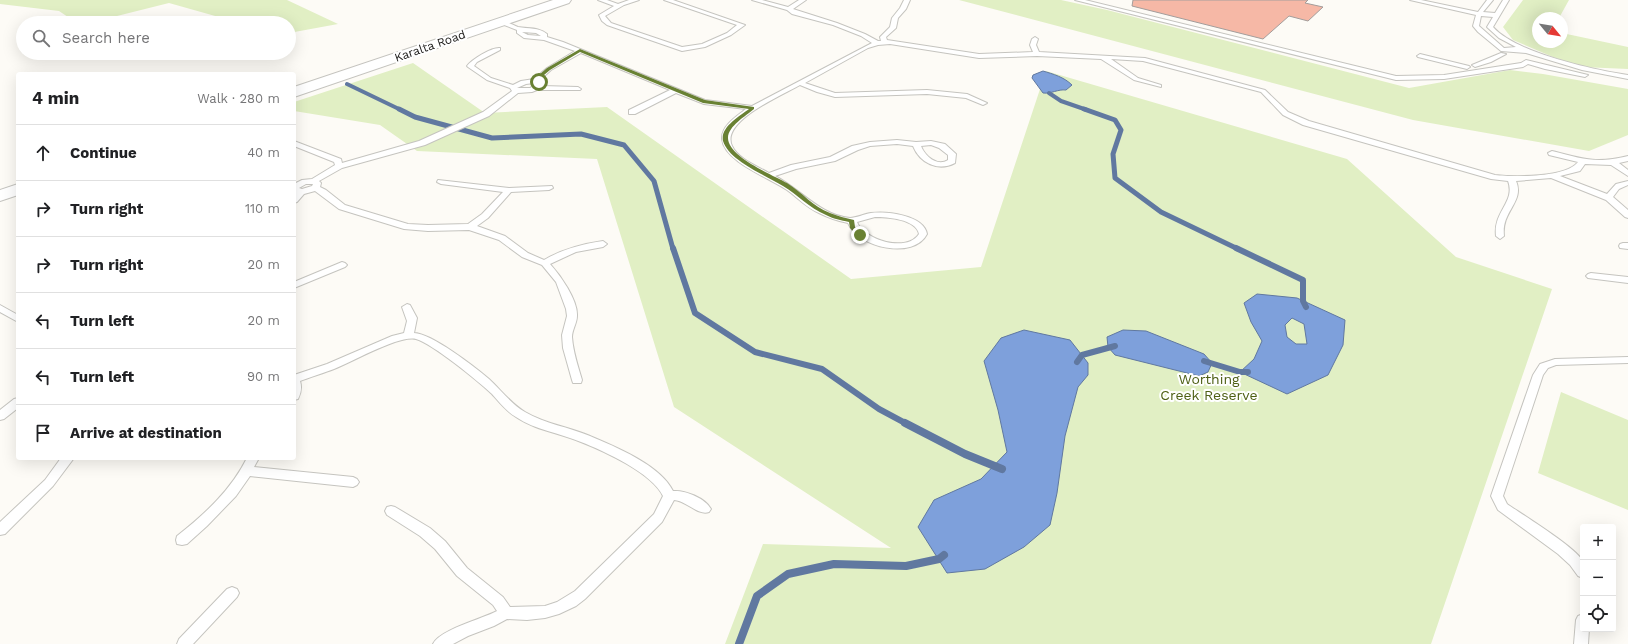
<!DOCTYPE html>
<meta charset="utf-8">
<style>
body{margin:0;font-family:"Work Sans",sans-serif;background:#f6f6f6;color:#202124}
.controls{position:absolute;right:12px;bottom:12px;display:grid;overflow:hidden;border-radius:4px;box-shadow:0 4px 16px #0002}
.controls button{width:36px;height:36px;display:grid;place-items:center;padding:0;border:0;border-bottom:1px solid #e0e0e0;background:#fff;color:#202124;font:20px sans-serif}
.compass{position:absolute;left:1532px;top:12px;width:36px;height:36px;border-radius:50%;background:#fff;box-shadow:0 4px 16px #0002;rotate:120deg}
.stop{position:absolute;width:12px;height:12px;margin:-9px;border:3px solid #698133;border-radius:50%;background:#fff}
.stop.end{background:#698133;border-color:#fff;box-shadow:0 1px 4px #0008}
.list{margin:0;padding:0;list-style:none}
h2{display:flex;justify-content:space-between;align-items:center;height:52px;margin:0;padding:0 16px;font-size:17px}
h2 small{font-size:13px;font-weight:400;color:#757577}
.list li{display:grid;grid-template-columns:26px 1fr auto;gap:12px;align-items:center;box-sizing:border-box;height:56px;padding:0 16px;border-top:1px solid #e0e0e0}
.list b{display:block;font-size:15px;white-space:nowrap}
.list em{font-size:13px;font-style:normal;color:#757577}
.icon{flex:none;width:22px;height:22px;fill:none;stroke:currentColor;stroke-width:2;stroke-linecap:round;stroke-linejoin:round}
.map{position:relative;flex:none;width:1628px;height:644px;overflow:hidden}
.search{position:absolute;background:#fff;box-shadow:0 4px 16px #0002;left:16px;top:16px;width:280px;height:44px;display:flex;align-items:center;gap:10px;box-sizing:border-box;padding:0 14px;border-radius:22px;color:#757577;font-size:15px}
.panel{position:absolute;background:#fff;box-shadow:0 4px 16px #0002;left:16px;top:72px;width:280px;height:388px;border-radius:4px}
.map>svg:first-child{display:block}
.green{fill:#e1efc4}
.water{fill:#7ea0db;stroke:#6078a0;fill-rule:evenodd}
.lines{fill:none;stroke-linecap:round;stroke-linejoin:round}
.stream-far3{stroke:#6078a0;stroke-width:4}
.stream-far2{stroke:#6078a0;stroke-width:5}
.stream-far1{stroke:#6078a0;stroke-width:6}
.stream{stroke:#6078a0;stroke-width:8}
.building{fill:#f6b8a6;stroke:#a39d9b}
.lane-casing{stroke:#c5c4bf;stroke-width:2}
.secondary-casing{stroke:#c5c4bf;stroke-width:2}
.lane{fill:#fff;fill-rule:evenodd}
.secondary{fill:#fff;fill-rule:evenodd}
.route{fill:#698133}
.labels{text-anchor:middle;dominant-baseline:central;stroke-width:4;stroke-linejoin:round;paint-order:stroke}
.far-street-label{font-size:12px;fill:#1b1a18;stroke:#fff}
.park-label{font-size:14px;fill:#4e6015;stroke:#fff}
</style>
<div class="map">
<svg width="1628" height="644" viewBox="0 0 1628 644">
<rect width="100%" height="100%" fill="#fdfbf6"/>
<!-- green -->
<path class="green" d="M0 0H287L338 24 289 33V23H240L169 3 89 23H77L59 11 0 4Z
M959 0H1061L1107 10 1409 88 1510 70 1543 74 1628 89V135L1589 151 1413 120Z
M1523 0H1569L1559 18H1538V42H1562V33L1628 47V69L1582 67 1553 57 1513 40 1503 27Z
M413 63 485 113 607 107 851 279 981 267 1046 71 1347 159 1456 257 1552 289 1431 644H725L763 544 891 548 674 407 597 159 417 151 380 125 294 111V102Z
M1561 392 1628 420V510L1538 473Z"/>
<!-- water -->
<path class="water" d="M1043 71C1053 74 1064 77 1072 85L1066 90C1058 89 1051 94 1043 93L1032 78 1033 75Z
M1257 294 1297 298 1345 320 1343 345 1328 375 1287 394 1240 372 1254 359 1262 341 1251 322 1244 303ZM1292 318 1304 324 1307 344H1296L1287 337 1285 325Z
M1024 330 1070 340 1088 363V375L1078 387 1065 436 1057 493 1050 525 1024 547 985 569 947 573 918 527 934 500 981 479 1007 452 998 410 984 361 1001 338Z
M1123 330 1146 331 1204 354 1212 363 1208 372 1199 376 1115 355 1108 347 1107 337Z"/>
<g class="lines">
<!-- stream-far3 -->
<path class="stream-far3" d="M347 84 401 110
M1049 93 1061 101 1087 110"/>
<!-- stream-far2 -->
<path class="stream-far2" d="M399 109 415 117 492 138 581 134 624 145 654 181 673 249
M1084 109 1115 120 1121 130 1113 154 1115 178 1161 212 1238 249"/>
<!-- stream-far1 -->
<path class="stream-far1" d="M673 248 695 313 755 352 822 369 879 409 907 424
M1236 248 1303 280V301L1306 307
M1204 361 1240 372H1248
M1077 362 1082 355 1115 346"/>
<!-- stream -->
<path class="stream" d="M905 423 965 454 1002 469
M739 644 757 596 788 574 834 564 906 566 939 559 944 555"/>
</g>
<!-- building -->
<path class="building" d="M1133 0H1308L1305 3 1323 7 1308 21 1289 16 1263 39 1132 6Z"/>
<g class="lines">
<defs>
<path id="lane" d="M598 0H607L618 4 629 0H639L624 5 605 16 611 23 682 47 702 44 727 33 737 25 664 0H673L745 25 731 35 705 47 682 51 607 25 602 21 599 15 614 6Z
M752 0H762L788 7 799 0H806L793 9 837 23 865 34 878 41H881L880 37 890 27 892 18 900 8 904 0H910L906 9 898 18 896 28 886 37 887 40 979 54 1033 52 1030 45 1032 39 1035 37 1038 39 1036 45 1039 52 1145 58 1265 90 1288 112 1309 121 1495 175C1513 177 1566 178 1578 162L1549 155 1548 153 1552 151C1583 159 1596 164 1628 156V161L1619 163 1628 170V176L1611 165 1585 164 1580 171 1560 176 1607 194 1616 184 1628 181V185L1619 189 1613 197 1628 210V218L1625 217 1606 200 1551 178 1516 181C1525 202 1501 211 1504 236L1500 239 1496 236C1493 211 1516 202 1508 181L1491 179 1303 125 1283 115 1261 92 1143 61 1111 59 1138 78 1161 85V87L1134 80 1101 59 1037 56 979 58 890 44 878 45 868 48 805 83 835 93 927 90 967 94 987 103 983 105 966 98 927 94 835 97 817 92 800 85C783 95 720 121 732 146 738 159 757 166 769 173L791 165 830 157 852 146 870 142 897 140 916 142 931 141 945 144 956 154 955 163C938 172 920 163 913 146L897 144 870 146 858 150 835 161 796 169 775 176C799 188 821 216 850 218 856 218 864 214 871 213 886 211 924 215 927 234 914 260 858 248 848 223 838 221 829 218 819 213 807 208 798 198 787 190 770 178 724 162 722 139 721 126 737 116 746 109L704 104 676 93 635 114H629V110L670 90 581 53 551 70 540 80 543 83 542 86 578 87 581 89 580 90H537L532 92 518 93 489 116 425 145 342 168 319 181 321 183 320 187 326 190 345 205 408 224 428 225 468 224 482 214 503 192 441 184 437 182 438 180 509 188 552 186 553 188 549 190 511 192 488 218 477 226 505 236 528 253 544 260C563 249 582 244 603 241L607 244 603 247 576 252 550 264C560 275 578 300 577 316 577 323 572 330 572 337 573 352 578 366 582 380L581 383H573L572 380 563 348 562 335 567 316 566 309 556 282 542 265 522 257 499 240 469 230 428 231 404 229 339 209 315 191 304 194 297 202 294 203V195L296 193 294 192V184L302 180 312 179 335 165 334 162 294 146V141L341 159 342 163 419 141 483 112 512 91 510 88 487 80 468 67 467 66C472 59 492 47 500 48V50L477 62 474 66 491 78 513 85 521 81 534 79 547 68 575 51 544 40 524 38 517 33V30L499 23V21C506 20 512 25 518 27 528 29 539 27 547 34V37L563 42 705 100 752 106 872 43 861 36 833 25 792 14 787 10ZM522 32 536 33 541 36 528 35ZM534 83 536 85 530 88H517L526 84ZM931 145 939 148 948 155V160C937 167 925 156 921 146ZM306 184H313L312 186 302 189 299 188ZM875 217C887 217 916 219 919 234 907 253 864 240 857 222Z
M1075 0H1085L1396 76 1444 75 1521 63 1526 60 1588 75 1585 77 1545 69 1528 64 1523 67 1444 79 1396 80Z
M1410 0H1421L1478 12 1487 0H1493L1483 12 1495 13 1503 0H1509L1493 27C1516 53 1594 70 1628 75V79L1582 70 1526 53 1501 51 1478 32 1473 26 1476 15ZM1481 16 1493 17 1487 27 1488 28 1499 38 1516 47 1504 48 1479 26Z
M1501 53 1506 54 1491 62 1475 67 1472 65Z
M1420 54 1469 66 1470 67 1467 69 1418 57 1417 56Z
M1623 243H1628V249L1620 248 1619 246 1620 244Z
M342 262 345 263 347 265 345 267 294 288V282Z
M1591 273 1628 277V283L1588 278 1586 276 1588 274Z
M407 304 410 305 417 318 414 333C431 333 475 367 489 379 500 389 511 404 525 412 545 424 569 427 590 436 616 447 660 465 673 491 685 490 705 498 711 509L709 512C698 516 687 501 674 500L662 522 585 599 576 606 559 614 545 618 527 620 507 619 494 626 468 636 453 644H433C439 630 482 619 497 611L493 605 457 576 435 549 420 536 387 515 385 511 387 507 391 506 395 507 430 528 445 541 467 568 503 597 510 607 545 606 557 602 575 591 654 514 663 496C652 473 604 451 581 442 560 433 535 430 516 417 507 412 499 402 492 394 478 381 433 344 416 339 399 335 352 362 334 369 323 373 311 377 300 381 302 387 301 393 298 399L294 400V375L327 364 392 336 404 333 407 321 402 307Z
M0 305 18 315V322L0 312Z
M1628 357V363L1556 365 1548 368 1543 375 1503 496 1507 504C1520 513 1580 550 1583 562 1584 566 1583 573 1583 578L1578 576 1570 565 1558 554 1498 510 1491 496 1533 375 1540 364 1555 359Z
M18 398V408L4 419 0 420V410L14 399Z
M61 458H74L53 486 5 534 0 535V522L45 480Z
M247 458H259L254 467 353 477 357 479 359 482 357 485 353 487 250 476 236 496 207 526 187 544 182 545 177 544 176 540 177 536C205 514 231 490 247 458Z
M232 587 237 589 239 593 237 597 193 644H177L179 639 227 589Z
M1583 614V629H1589L1588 644H1574L1576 620 1578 616Z"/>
<path id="secondary" d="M553 0H571L569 3 294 97V87Z
M18 184V195L0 201V190Z"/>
</defs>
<!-- lane casing -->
<use href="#lane" class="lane-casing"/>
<!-- secondary casing -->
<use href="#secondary" class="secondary-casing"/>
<!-- lane -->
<use href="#lane" class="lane"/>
<!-- secondary -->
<use href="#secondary" class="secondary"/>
</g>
<!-- route -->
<path class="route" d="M580 49 705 100 754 107V109C746 116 728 126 728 138 728 157 773 175 787 183 802 192 813 207 830 213 837 216 846 218 854 220L855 227 863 235 858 237 850 228 849 222C841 220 833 219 826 215 809 208 798 195 783 186 767 176 729 161 723 141 720 127 740 116 749 109L703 103 580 52 550 70 538 80 541 81V83L532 81 547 68Z"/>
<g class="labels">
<!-- far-street labels -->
<g class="far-street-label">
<text transform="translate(430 46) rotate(-19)">Karalta Road</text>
</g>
<!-- park labels -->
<g class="park-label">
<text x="1209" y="379">Worthing<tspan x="1209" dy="16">Creek Reserve</tspan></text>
</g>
</g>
</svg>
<div class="controls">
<button>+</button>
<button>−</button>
<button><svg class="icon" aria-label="locate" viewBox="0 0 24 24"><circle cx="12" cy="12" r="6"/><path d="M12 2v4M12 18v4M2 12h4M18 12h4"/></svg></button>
</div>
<svg class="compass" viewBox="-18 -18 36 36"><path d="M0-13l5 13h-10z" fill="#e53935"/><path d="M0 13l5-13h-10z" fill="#757577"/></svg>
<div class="stop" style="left:539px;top:82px"></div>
<div class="stop end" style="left:860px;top:235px"></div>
<div class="search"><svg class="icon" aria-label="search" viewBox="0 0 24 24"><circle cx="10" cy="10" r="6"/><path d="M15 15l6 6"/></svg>Search here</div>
<section class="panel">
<h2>4 min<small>Walk · 280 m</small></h2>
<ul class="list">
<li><svg class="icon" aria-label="ahead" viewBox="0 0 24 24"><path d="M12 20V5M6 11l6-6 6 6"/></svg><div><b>Continue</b></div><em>40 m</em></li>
<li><svg class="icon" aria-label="right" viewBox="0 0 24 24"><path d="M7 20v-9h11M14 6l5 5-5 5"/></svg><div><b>Turn right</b></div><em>110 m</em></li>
<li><svg class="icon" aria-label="right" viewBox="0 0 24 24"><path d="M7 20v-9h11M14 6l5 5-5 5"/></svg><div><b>Turn right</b></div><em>20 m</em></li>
<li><svg class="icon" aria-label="left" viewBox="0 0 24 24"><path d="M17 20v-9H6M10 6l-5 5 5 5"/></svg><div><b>Turn left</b></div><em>20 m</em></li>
<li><svg class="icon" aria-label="left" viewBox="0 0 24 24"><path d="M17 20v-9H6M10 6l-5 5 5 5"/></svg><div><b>Turn left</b></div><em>90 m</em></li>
<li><svg class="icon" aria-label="arrive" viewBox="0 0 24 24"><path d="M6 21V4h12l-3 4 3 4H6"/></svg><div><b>Arrive at destination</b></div></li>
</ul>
</section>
</div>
